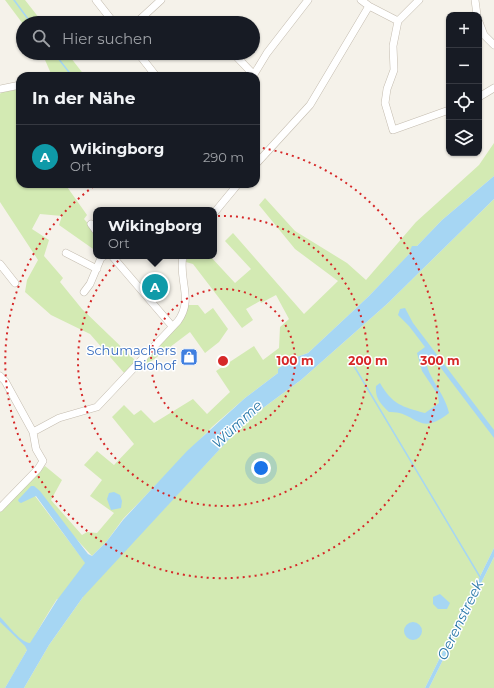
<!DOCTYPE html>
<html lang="de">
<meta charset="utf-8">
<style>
body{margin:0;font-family:Montserrat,sans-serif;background:#20242c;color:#f1f3f6}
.controls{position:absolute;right:12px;top:12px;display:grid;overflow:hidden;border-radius:8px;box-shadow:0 1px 3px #0004}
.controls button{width:36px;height:36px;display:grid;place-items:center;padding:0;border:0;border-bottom:1px solid #363941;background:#171b24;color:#f1f3f6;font:20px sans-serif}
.you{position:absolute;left:261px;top:468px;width:14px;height:14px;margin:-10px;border:3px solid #fff;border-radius:50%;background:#1a73e8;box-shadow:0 0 0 6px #1a73e833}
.badge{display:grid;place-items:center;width:26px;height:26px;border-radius:50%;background:#fe3418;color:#fff;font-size:13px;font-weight:700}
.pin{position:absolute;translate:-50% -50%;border:2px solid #fff;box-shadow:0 1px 4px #0006}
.popup{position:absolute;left:93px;top:207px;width:124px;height:52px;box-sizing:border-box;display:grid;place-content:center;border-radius:8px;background:#171b24;filter:drop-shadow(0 1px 3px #0005);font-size:13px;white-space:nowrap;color:#9ea1a6}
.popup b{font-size:15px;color:#f1f3f6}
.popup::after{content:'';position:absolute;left:50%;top:100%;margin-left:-8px;border:8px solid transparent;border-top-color:#171b24}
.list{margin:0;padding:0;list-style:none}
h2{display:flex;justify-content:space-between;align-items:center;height:52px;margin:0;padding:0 16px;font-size:17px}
h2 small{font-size:13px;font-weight:400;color:#9ea1a6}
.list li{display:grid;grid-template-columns:26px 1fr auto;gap:12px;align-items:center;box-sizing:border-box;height:64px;padding:0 16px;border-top:1px solid #363941}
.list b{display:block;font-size:15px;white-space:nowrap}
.list p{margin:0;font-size:13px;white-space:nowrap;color:#9ea1a6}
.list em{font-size:13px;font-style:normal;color:#9ea1a6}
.icon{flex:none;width:22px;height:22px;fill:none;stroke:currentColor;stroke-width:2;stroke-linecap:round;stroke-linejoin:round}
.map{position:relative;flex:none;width:494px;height:688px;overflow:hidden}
.search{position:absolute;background:#171b24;box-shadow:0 1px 3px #0004;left:16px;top:16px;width:244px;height:44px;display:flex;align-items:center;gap:10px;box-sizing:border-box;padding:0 14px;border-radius:22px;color:#9ea1a6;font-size:15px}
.panel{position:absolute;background:#171b24;box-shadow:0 1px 3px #0004;left:16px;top:72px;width:244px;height:116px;border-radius:12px}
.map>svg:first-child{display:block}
.green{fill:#d3eab3}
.water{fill:#a6d6f3}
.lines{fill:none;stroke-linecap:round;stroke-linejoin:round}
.stream{stroke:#a6d6f3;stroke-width:1.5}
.minor-casing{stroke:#c4bcaf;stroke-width:8}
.minor{stroke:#fff;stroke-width:7}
.ring{fill:none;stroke:#d62828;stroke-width:2;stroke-dasharray:2 4}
.labels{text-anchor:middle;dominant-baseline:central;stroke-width:3;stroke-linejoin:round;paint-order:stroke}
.shop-label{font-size:13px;fill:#366cbe;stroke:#fff;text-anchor:end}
.water-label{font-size:14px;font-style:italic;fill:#2a78a9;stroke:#fff}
.centre{fill:#d62828;stroke:#fff;stroke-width:2}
.ring-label{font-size:12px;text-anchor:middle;font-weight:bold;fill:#d62828;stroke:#fff;stroke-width:3;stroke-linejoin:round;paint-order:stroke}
</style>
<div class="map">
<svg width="494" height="688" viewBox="0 0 494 688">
<rect width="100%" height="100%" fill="#f5f2ea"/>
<!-- green -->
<path class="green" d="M5 0H25L43 23 23 24Z
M42 53H67L85 76H52Z
M20 88V184H65L87 215 84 219 96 233V251L59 225 62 216 40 214 32 229 49 240 44 256 63 278 60 282 82 309 137 362 125 374 90 334 51 315 25 292 27 280 38 260 0 202V94L2 91Z
M494 143V176L442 220 369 296 308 353 291 359 278 373 245 398 212 427 123 519 107 541 92 556 29 488 84 561 99 578 232 436 263 408 301 380 387 304 494 199V548L425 688H24L49 645 83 597 57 599C38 628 23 659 5 688H0V512L45 466 62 480 51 500 82 535 87 532 97 533 114 513 90 496 102 480 84 465 97 451 114 465 134 444 112 417 124 405 134 415 141 410 154 423 193 399 207 414 230 392 216 371 254 346 263 360 279 348 280 327 289 319 276 295 261 303 260 301 246 309 253 320 242 328 193 264 186 262 188 256H210L235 283 251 269 225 241 233 233 304 314 338 281 295 249 259 205 265 198 295 231 347 263 366 280 416 222 479 165Z
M188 305H198L205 314 213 308 228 329 219 342 205 353 190 332 137 372 136 370Z
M494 557V688H429Z"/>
<!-- water -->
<path class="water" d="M494 176V199L387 304 301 380 263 408 232 436 83 597 49 645 24 688H5L27 650 25 646 0 622V617C8 625 20 642 30 643L57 600 85 563 36 496 21 503 19 502 18 500 31 486H34L40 491 88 554 92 556 107 541 123 520 187 451 245 398 278 373V369L291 359 308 353 369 296 411 252 410 250 412 246H417L442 220Z
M405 308 413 323 494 430V438L431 355 426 360C427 377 445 393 449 413 418 438 417 411 389 412 380 403 375 398 376 386L380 383C392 404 402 407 425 413L439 403 438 395 422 371 417 353 425 347 409 326 398 315 400 309Z
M114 492 120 495 122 501 121 508 111 510 107 499 109 493Z
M494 548V557L429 688H425Z
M440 594 450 603 447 609H438L433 604V597Z
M404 631a9 9 0 1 1 18 0a9 9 0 1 1-18 0Z"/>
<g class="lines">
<!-- stream -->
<path class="stream" d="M14 0 31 23
M54 53 72 76
M351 361 480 577"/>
<defs>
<path id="minor" d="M96 0 114 23
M361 0 369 6 398 21 419 0
M475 0 477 15
M398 21 393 46 394 70 387 89 385 103 393 130 449 110
M479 22 484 35 494 45
M136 23 161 0
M138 53 156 76
M233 53 254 75
M253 76 267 53 308 0
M0 89 20 85
M479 97 494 88
M256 164 310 105 369 6
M214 213 238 184
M91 224 96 231
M66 253 97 269
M112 256 172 326
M0 264 15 283
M84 292 90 284 101 258 104 256
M0 376 5 381 33 432 36 449 43 461 38 469 0 508
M33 432 59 418 97 407 178 321C194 299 178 280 183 256"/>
</defs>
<!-- minor casing -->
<use href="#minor" class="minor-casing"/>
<!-- minor -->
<use href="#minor" class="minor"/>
</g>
<!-- distance rings -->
<g class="ring">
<circle cx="223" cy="361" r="72"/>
<circle cx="223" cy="361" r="145"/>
<path d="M257 147A217 217 0 1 1 97 184"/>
</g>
<!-- icons -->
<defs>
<symbol id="shop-square" viewBox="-11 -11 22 22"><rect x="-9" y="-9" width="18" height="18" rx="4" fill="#3f7fe0" stroke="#fff"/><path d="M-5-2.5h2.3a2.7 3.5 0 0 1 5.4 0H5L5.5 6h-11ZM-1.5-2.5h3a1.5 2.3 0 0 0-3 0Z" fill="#fff"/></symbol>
</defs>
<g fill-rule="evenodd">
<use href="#shop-square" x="179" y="347" width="20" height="20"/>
</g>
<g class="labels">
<!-- shop labels -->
<g class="shop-label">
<text x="176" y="350">Schumachers<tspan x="176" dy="15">Biohof</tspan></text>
</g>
<!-- water labels -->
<g class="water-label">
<text transform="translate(237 424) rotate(-43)">Wümme</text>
<text transform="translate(460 620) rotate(-64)">Oerenstreek</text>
</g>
</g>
<circle cx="223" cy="361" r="6" class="centre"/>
<g class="ring-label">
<text x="295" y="365">100 m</text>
<text x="368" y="365">200 m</text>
<text x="440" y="365">300 m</text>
</g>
</svg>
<div class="controls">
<button>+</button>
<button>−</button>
<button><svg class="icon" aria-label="locate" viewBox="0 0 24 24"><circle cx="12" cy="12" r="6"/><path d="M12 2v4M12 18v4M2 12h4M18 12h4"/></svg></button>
<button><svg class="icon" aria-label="layers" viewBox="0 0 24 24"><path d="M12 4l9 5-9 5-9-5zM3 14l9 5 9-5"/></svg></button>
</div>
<div class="you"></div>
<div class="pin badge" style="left:155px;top:287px;background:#0f9aa8">A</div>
<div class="popup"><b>Wikingborg</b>Ort</div>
<div class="search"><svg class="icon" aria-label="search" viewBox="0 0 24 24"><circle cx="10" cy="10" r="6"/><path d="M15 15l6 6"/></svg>Hier suchen</div>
<section class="panel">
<h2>In der Nähe<small></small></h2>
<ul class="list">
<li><span class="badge" style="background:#0f9aa8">A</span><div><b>Wikingborg</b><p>Ort</p></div><em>290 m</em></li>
</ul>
</section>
</div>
